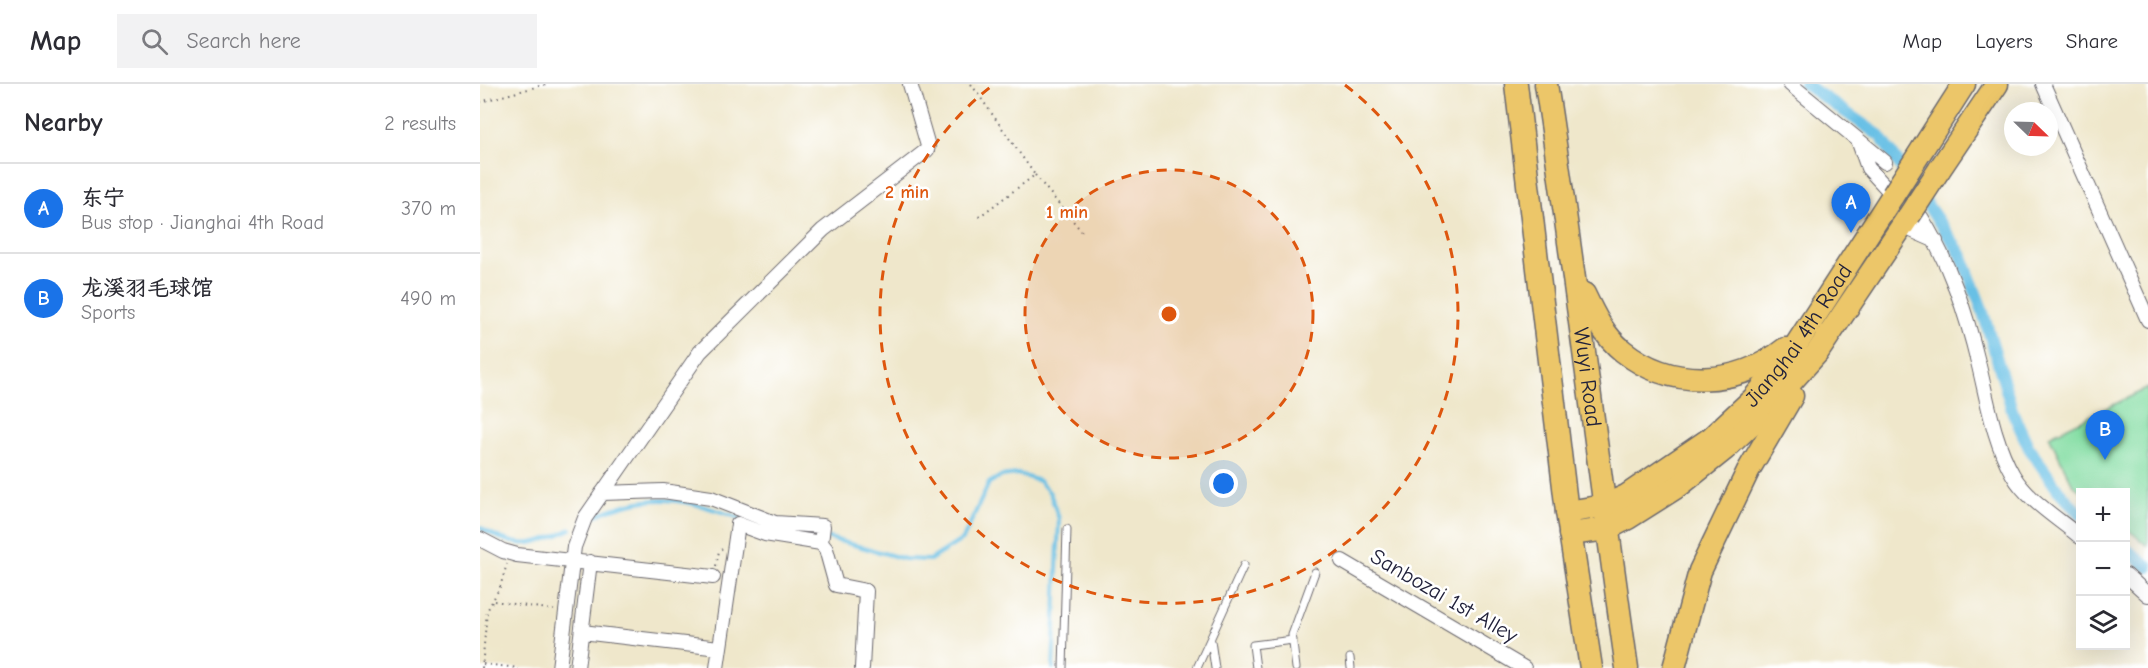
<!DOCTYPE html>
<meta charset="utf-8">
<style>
body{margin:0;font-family:"Comic Neue","LXGW WenKai TC",sans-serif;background:#f2f2f3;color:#2b2b33}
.controls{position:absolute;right:18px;bottom:18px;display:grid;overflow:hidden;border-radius:0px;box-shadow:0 6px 24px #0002}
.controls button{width:54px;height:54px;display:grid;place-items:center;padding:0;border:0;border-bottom:2px solid #e1e1e2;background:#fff;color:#2b2b33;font:30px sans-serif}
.compass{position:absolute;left:1524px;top:18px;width:54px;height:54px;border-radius:50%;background:#fff;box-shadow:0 6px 24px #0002;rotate:113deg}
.you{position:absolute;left:744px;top:400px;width:21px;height:21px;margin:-15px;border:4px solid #fff;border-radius:50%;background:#1a73e8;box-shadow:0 0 0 9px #1a73e833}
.badge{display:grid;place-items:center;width:39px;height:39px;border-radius:50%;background:#1a73e8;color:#fff;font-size:20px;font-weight:700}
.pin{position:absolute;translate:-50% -50px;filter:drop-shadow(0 2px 3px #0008)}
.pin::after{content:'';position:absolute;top:32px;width:21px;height:18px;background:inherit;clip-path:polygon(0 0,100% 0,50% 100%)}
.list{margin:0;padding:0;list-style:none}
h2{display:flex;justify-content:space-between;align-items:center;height:78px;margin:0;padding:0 24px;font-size:26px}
h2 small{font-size:20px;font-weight:400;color:#7c7c81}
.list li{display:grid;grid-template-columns:39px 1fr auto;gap:18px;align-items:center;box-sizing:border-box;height:90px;padding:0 24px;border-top:2px solid #e1e1e2}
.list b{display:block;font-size:22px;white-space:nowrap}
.list p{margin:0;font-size:20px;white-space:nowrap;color:#7c7c81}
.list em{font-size:20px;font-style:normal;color:#7c7c81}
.icon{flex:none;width:33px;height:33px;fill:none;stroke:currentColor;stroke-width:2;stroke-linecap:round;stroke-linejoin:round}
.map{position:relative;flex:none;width:1668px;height:584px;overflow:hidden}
header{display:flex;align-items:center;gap:36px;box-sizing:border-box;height:84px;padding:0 30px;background:#fff;border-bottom:2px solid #e1e1e2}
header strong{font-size:28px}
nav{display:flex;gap:33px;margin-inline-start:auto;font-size:21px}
.search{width:420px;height:54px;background:#f2f2f3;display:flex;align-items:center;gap:15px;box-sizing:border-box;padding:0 21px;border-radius:0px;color:#7c7c81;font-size:22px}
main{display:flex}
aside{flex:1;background:#fff}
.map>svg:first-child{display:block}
.green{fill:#83dda3;stroke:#52806f;stroke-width:1.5}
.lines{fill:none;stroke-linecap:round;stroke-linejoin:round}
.stream{stroke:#67c0e5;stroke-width:4}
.canal{stroke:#67c0e5;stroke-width:12}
.lane-casing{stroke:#6a676d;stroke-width:9}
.street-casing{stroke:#6a676d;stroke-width:16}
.primary-casing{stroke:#6a676d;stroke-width:25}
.path{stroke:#6a676d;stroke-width:2;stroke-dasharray:1.5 4.5;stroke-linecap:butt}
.lane{stroke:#fff;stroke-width:7}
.street{stroke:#fff;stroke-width:14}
.primary{stroke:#ecc669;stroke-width:22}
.primary-bridge-casing{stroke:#6a676d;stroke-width:25;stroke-linecap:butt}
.primary-bridge{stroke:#ecc669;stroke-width:22}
.ring{fill:none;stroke:#de560e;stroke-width:3;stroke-dasharray:10 8}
.labels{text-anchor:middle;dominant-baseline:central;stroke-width:5;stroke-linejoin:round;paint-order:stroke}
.street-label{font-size:22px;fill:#22223b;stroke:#fff}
.centre{fill:#de560e;stroke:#fff;stroke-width:3}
.ring-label{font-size:18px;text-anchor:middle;font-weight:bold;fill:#de560e;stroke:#fff;stroke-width:5;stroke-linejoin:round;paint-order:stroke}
</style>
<header>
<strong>Map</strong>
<div class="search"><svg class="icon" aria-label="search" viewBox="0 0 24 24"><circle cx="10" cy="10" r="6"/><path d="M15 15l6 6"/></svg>Search here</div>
<nav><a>Map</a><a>Layers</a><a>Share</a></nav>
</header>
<main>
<aside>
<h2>Nearby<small>2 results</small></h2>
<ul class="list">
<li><span class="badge">A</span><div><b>东宁</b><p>Bus stop · Jianghai 4th Road</p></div><em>370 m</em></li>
<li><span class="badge">B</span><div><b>龙溪羽毛球馆</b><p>Sports</p></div><em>490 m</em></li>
</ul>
</aside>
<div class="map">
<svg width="1668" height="584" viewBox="0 0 1668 584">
<rect width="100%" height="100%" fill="#fff"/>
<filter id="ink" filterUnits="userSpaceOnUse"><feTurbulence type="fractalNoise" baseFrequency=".0167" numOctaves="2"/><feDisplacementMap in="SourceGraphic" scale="12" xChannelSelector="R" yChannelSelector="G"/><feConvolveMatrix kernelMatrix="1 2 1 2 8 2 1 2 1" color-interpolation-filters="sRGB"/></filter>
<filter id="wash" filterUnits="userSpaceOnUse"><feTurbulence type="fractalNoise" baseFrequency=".008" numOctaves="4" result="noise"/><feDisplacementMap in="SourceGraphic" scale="24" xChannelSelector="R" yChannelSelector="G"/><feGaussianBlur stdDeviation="1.35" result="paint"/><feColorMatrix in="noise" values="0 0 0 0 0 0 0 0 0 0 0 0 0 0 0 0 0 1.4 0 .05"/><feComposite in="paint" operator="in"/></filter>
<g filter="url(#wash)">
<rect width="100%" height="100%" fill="#efe7cb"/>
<!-- green -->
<path class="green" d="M1668 304V462L1646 444V408H1602L1593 401 1569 352Z"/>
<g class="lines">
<!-- stream -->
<path class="stream" d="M115 432C172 406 205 415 262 435
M269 437 288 443
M0 443C35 466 54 463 91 445
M316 448 338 451
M345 453 425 475 450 476 483 455 509 399 521 392 538 390 559 397 570 409 579 435 573 584"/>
<!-- canal -->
<path class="canal" d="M1325 0 1400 52 1481 170 1502 225 1533 329 1549 364 1578 406 1600 430
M1646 465 1668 483"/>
</g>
</g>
<g filter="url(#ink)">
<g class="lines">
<defs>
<path id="lane" d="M731 557 735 584
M870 574 871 584
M583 584 587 445
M717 584 764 481
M776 584 773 561 813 556
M816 584 812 551 835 488"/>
<path id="street" d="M1310 0 1405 78
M1563 0 1668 236
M1378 56 1388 84 1413 111
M1441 133C1470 180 1486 228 1499 282 1508 319 1514 358 1533 391 1547 416 1579 435 1600 453
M1422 142 1456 157
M122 409 183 407 231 414 295 439 343 442 341 459
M0 455 23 467 37 471 233 493
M862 477 1044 584
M1646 491 1668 511
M102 548 239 564
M79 584 94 463 105 434 220 268 343 146 447 66 448 62 430 0
M97 584 110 478
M237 584 258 440 285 450 341 459 346 465 356 501 386 507 382 584"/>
<g id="primary">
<path d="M1036 0 1087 428 1111 584"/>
<path id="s1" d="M1066 0C1096 194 1119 389 1147 584"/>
<path d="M1443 64 1484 0"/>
<path d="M1459 86 1517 0"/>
<path d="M1104 210C1114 231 1124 252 1143 267 1192 306 1258 302 1305 265"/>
<path id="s2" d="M1087 428 1124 422 1146 412 1231 354 1273 315 1309 272 1413 111"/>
<path d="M1090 450 1127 445 1148 434 1200 401 1245 365 1286 326 1337 269 1429 132"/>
<path d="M1194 584 1220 487 1268 387 1312 312"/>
</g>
</defs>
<!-- lane casing -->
<use href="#lane" class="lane-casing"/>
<!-- street casing -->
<use href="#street" class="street-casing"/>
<!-- primary casing -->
<use href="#primary" class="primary-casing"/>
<!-- path -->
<path class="path" d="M491 0 555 91 496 135
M0 18 67 0
M555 91 603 149
M236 482 239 467 242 465
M14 517 74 526
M3 580 39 584
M2 584 7 527 20 503 27 480"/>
<!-- lane -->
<use href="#lane" class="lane"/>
<!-- street -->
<use href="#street" class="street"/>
<!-- primary -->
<use href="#primary" class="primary"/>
<defs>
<path id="primary-bridge" d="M1413 111 1443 64
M1429 132 1459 86"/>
</defs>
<!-- primary-bridge casing -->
<use href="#primary-bridge" class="primary-bridge-casing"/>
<!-- primary-bridge -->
<use href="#primary-bridge" class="primary-bridge"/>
</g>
</g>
<!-- distance rings -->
<circle cx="689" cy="230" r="144" fill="#de560e" fill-opacity=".12"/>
<g class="ring">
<circle cx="689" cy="230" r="144"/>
<path d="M865 1A289 289 0 1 1 513 1"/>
</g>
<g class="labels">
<!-- street labels -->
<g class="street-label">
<text stroke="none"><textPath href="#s2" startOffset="300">Jianghai 4th Road</textPath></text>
<text stroke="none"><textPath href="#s1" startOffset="296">Wuyi Road</textPath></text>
<text transform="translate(964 512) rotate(30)">Sanbozai 1st Alley</text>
</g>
</g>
<circle cx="689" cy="230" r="9" class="centre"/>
<g class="ring-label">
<text x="427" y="114">2 min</text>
<text x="587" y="134">1 min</text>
</g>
</svg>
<div class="controls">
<button>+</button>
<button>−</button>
<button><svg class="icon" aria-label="layers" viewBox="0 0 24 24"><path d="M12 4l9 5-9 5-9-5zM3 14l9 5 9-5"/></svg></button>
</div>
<svg class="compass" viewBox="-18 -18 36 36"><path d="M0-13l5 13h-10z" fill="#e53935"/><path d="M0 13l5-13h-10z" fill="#7c7c81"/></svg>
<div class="you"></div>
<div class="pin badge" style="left:1371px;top:149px">A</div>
<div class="pin badge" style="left:1625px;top:376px">B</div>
</div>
</main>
